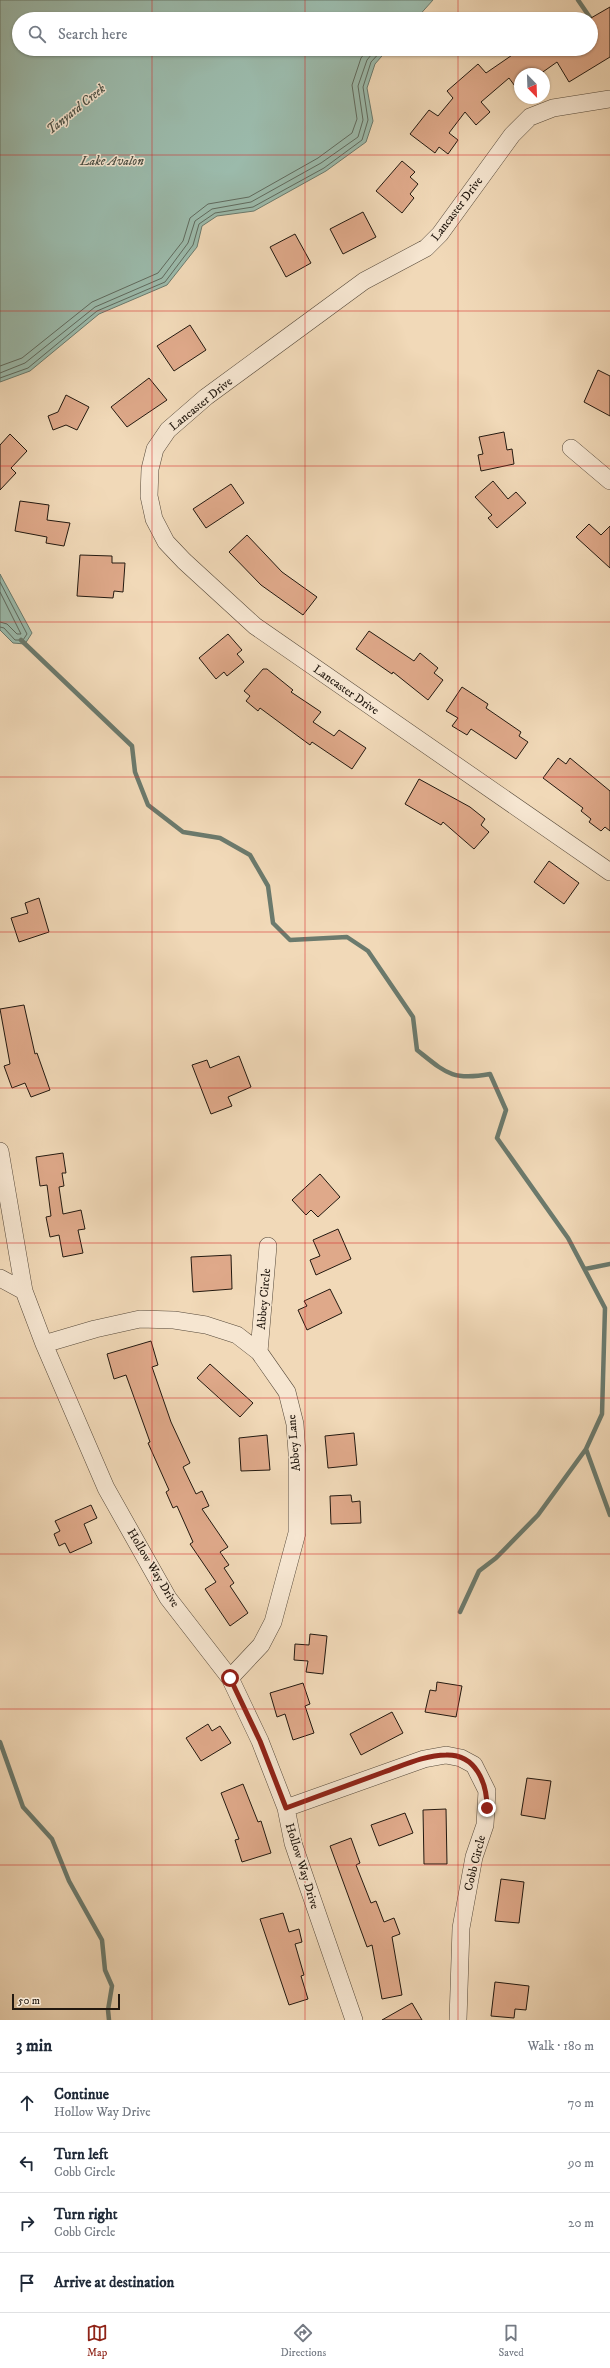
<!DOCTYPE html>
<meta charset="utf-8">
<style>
body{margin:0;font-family:"IM FELL DW Pica",serif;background:#f6f6f7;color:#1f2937}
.compass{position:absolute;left:514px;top:68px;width:36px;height:36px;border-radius:50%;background:#fff;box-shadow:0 1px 3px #0004;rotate:157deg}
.scale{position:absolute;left:12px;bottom:10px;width:108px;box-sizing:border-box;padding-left:4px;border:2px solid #231910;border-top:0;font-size:11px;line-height:14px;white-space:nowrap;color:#231910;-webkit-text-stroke:3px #f6e6d1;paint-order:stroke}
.stop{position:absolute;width:12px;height:12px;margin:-9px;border:3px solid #8f2418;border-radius:50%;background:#fff}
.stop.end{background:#8f2418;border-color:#fff;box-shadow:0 1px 4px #0008}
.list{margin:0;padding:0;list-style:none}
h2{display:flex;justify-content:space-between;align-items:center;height:52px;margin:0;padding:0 16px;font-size:17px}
h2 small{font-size:13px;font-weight:400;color:#747a83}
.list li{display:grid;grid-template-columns:26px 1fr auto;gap:12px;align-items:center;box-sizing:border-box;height:60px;padding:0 16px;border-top:1px solid #e0e1e3}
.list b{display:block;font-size:15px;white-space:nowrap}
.list p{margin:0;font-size:13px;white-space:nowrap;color:#747a83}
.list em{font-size:13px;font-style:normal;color:#747a83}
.icon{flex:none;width:22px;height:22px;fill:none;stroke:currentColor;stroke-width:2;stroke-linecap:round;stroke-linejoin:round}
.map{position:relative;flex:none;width:610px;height:2020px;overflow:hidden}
.search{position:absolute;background:#fff;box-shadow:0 1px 3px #0004;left:12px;right:12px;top:12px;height:44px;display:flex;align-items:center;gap:10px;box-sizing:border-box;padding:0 14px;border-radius:22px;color:#747a83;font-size:15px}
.sheet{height:292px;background:#fff}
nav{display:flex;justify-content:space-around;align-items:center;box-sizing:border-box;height:56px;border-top:1px solid #e0e1e3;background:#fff;font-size:11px;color:#747a83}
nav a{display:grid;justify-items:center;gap:2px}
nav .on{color:#8f2418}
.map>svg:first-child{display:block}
.water{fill:#9bbaab;stroke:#6b7a6d}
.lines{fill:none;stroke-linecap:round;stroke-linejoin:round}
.shore{stroke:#5f6a5e;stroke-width:1}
.stream{stroke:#6b7a6d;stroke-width:4.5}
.building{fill:#dfa98a;stroke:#231910}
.street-casing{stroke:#56493a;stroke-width:18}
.street{stroke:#f6e6d1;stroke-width:17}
.route{stroke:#8f2418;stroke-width:5}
.grid{fill:none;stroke:#d62828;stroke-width:1;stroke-opacity:0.55}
.labels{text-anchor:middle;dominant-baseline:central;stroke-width:3;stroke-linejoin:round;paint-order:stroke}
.street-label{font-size:12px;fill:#231910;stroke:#f6e6d1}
.water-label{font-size:13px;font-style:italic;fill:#4d5146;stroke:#f6e6d1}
</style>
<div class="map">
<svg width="610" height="2020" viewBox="0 0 610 2020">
<rect width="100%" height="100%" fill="#f1d9b8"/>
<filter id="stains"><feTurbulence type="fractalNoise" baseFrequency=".005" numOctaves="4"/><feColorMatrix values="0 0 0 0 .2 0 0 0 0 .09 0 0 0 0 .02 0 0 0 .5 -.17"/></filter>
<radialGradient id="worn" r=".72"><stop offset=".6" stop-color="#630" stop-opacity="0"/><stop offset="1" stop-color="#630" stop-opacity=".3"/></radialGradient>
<!-- water -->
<path class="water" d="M0 0H433L416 19H19V49H388L375 64 367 88 373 121 366 142 326 171 254 211 217 216 202 226 197 247 167 285 99 314 30 371 0 382Z
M0 574 32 633 25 644 13 643 0 630Z"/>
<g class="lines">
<!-- shore -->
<path class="shore" d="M0 366 22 358 92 302 158 273 183 241 190 218 208 204 249 197 318 158 352 133 357 119 352 85 361 58 368 49
M0 373 25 363 95 307 162 278 188 243 195 221 212 209 251 202 321 163 358 137 363 120 358 86 367 60 376 49
M0 378 28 368 97 311 165 282 193 245 199 224 215 213 253 207 324 168 362 140 368 120 363 87 371 62 383 49
M0 582 27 634 23 640H15L4 628 0 627
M0 592 21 634H17L7 624 0 622"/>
<!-- stream -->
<path class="stream" d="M578 0 591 19
M21 640 132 746 135 772 148 805 183 832 220 838 250 855 268 886 273 923 290 940 347 937 368 951 413 1017 417 1050C446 1073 452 1081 490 1074L506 1110 497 1138 568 1238 605 1308 602 1414 586 1449 610 1515
M585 1269 610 1264
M460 1612 479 1571 496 1558 538 1515 586 1449
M0 1742 23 1807 52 1839 69 1881 102 1940 105 1970 112 1986 108 2010 109 2020"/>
</g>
<!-- building -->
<path class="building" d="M610 7V57L569 82 557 62 540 74H520V93L509 78 481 102 490 112 476 125 465 112 449 133 458 140 448 154 439 147 435 153 410 134 429 110 438 116 453 98 447 91 478 64 486 73 521 49H539L544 55 553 49H591V18Z
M402 161 415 172 410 177 418 184 410 194 414 198 402 213 376 191Z
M363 212 376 237 343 254 330 229Z
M295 234 311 263 286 277 270 247Z
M190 325 206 350 174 371 157 346Z
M598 370 610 376V416L584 402Z
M149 378 167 400 127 427 111 407Z
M66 395 89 407 77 430 66 425 53 430 48 416 58 412Z
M504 432 507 450 512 449 514 464 481 471 478 455 483 454 479 437Z
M10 434 27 451 11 468 16 473 0 490V445Z
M493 481 508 499 516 492 526 503 497 528 488 518 492 515 475 497Z
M231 484 244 503 206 528 193 509Z
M20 501 49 505 47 520 70 523 64 546 46 543 47 537 15 531Z
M589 524 601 535 610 526V568L576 537Z
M247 535 282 572 317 597 303 615 261 585 229 552Z
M80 555 112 556V563H125L123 592 114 591 113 598 77 596Z
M369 631 414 661 420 653 438 668 434 673 443 680 428 700 393 672 392 674 356 649Z
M228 634 242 650 237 654 244 662 227 676 224 672 216 679 199 658Z
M263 669H267L293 690 291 692 321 712 313 722 334 736 339 730 366 748 352 769 312 742 310 745 260 708 258 711 246 701 250 696 244 691Z
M462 687 488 704 486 708 521 732 519 736 528 742 516 759 471 729 467 735 452 726 458 718 446 711Z
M558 758 566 764 570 758 610 791V831L605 827 601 831 589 822 591 819 581 811 583 808 543 778Z
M419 779 470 807 485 819 481 825 489 832 474 849 443 822 441 825 405 804Z
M549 861 579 883 564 904 534 882Z
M39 898 49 932 19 942 11 918 28 913 25 903Z
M24 1005 35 1054 37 1053 50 1090 31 1097 25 1083 12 1088 4 1066 10 1064 0 1009Z
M239 1056 251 1087 228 1097 232 1106 211 1114 192 1065 207 1060 210 1068Z
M63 1153 66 1173H62L64 1186 59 1187 63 1214 81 1210 85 1229 78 1230 83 1253 63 1257 59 1235 50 1237 46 1217 51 1216 47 1185 40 1186 36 1157Z
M320 1174 340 1197 318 1217 311 1210 306 1215 292 1200Z
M338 1229 351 1259 316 1275 310 1260 320 1256 313 1240Z
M231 1255 232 1289 193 1292 191 1257Z
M330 1289 342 1313 307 1330 298 1310 307 1306 304 1301Z
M151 1341 158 1365 152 1367 171 1422 190 1463 183 1467 196 1494 202 1491 209 1506 202 1509 228 1547 220 1552 229 1565 224 1568 234 1583 230 1586 248 1613 230 1626 205 1589 216 1582 190 1544 193 1542 177 1506 173 1508 166 1492 169 1490 148 1443 150 1442 126 1375 114 1379 107 1354Z
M210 1364 253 1403 240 1417 197 1378Z
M354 1433 357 1465 328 1468 325 1436Z
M267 1435 270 1470 241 1471 239 1438Z
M351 1495 352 1502 360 1501 361 1523 331 1524 330 1496Z
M91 1505 97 1518 84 1524 92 1543 70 1553 65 1543 59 1546 54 1534 60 1531 55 1521Z
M310 1634 327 1636 323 1674 306 1672 308 1661 294 1660 295 1644 309 1645Z
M437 1682 462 1686 456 1717 425 1712 430 1690 436 1691Z
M303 1683 310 1704 305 1706 314 1733 293 1740 285 1714 277 1717 270 1693Z
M392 1712 403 1733 361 1755 350 1734Z
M208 1724 212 1731 220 1726 231 1743 201 1761 186 1738Z
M527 1778 551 1781 545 1819 521 1815Z
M243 1784 258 1822 261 1821 271 1853 242 1862 235 1840 239 1839 221 1793Z
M446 1809 447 1864H424L423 1810Z
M405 1813 413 1833 379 1846 371 1825Z
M351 1838 360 1863 356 1865 371 1903 376 1901 384 1922 394 1918 400 1934 392 1937 402 1995 382 1999 372 1945 367 1947 330 1846Z
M501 1879 524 1882 519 1923 495 1921Z
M283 1913 289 1932 299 1929 302 1942 295 1944 304 1975 301 1976 308 1999 289 2005 260 1919Z
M495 1982 529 1986 526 2010 515 2009 514 2018 491 2016Z
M412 2003 422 2020H382Z"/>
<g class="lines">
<defs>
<path id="street" d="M610 99 553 108 530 117 512 135 440 234 426 248 364 281 206 397 168 430 155 449 150 469 149 496 154 519 166 542 184 561 255 626 610 872
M571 448 610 481
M0 1151 24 1291 44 1344 106 1488 168 1598 230 1678 260 1741 286 1808 293 1843 354 2020
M0 1278 24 1291
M44 1344 95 1329 140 1319 174 1320 206 1325 237 1335 259 1352 287 1392 295 1424 297 1453V1533L273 1622 261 1645 230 1678
M259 1352 268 1246
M286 1808 424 1759 446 1755 461 1758 474 1765 487 1791 485 1825 474 1857 461 1928 458 2020"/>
</defs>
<!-- street casing -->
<use href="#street" class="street-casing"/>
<!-- street -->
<use href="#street" class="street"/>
</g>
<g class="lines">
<!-- route -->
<path class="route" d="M230 1678 260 1741 286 1808C318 1796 351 1784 384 1772 402 1766 425 1755 446 1755 476 1754 487 1783 487 1808"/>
</g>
<!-- grid -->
<path class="grid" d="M152 0V19M305 0V19M458 0V19M152 49V2020M305 49V2020M458 49V2020M0 155H610M0 311H610M0 466H610M0 622H610M0 777H610M0 932H610M0 1088H610M0 1243H610M0 1398H610M0 1554H610M0 1709H610M0 1865H610"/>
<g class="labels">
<!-- street labels -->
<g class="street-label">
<text transform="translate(457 209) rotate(-53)">Lancaster Drive</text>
<text transform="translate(201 404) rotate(-39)">Lancaster Drive</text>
<text transform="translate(346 690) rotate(35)">Lancaster Drive</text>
<text transform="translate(264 1299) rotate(-85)">Abbey Circle</text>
<text transform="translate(294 1443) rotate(-95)">Abbey Lane</text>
<text transform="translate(153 1568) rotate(59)">Hollow Way Drive</text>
<text transform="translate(475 1863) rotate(-76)">Cobb Circle</text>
<text transform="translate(302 1866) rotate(73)">Hollow Way Drive</text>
</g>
<!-- water labels -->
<g class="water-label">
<text transform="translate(76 109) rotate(-39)">Tanyard Creek</text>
<text x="112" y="161">Lake Avalon</text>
</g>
</g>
<rect width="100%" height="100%" filter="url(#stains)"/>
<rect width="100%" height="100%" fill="url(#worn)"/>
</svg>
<svg class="compass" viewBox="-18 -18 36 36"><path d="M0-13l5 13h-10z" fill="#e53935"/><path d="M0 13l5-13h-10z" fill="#747a83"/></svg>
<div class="scale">50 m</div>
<div class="stop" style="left:230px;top:1678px"></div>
<div class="stop end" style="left:487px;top:1808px"></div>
<div class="search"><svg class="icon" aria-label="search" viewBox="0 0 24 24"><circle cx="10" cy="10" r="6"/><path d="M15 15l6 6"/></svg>Search here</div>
</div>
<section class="sheet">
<h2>3 min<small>Walk · 180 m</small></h2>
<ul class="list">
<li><svg class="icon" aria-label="ahead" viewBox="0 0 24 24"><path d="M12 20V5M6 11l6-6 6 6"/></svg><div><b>Continue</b><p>Hollow Way Drive</p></div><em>70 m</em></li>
<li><svg class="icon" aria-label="left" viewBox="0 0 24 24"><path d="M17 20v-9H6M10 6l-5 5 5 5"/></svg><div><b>Turn left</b><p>Cobb Circle</p></div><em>90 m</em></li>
<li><svg class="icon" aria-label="right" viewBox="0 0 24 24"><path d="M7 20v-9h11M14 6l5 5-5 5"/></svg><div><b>Turn right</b><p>Cobb Circle</p></div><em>20 m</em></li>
<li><svg class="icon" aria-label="arrive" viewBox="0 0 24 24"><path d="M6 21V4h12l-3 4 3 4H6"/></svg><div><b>Arrive at destination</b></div></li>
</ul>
</section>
<nav>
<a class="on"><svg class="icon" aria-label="map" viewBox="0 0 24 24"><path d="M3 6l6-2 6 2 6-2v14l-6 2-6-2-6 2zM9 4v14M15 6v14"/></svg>Map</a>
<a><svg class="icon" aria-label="directions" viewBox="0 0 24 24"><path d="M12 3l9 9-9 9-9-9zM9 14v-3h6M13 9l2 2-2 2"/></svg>Directions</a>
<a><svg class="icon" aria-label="saved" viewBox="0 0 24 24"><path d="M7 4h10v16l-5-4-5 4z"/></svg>Saved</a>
</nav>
